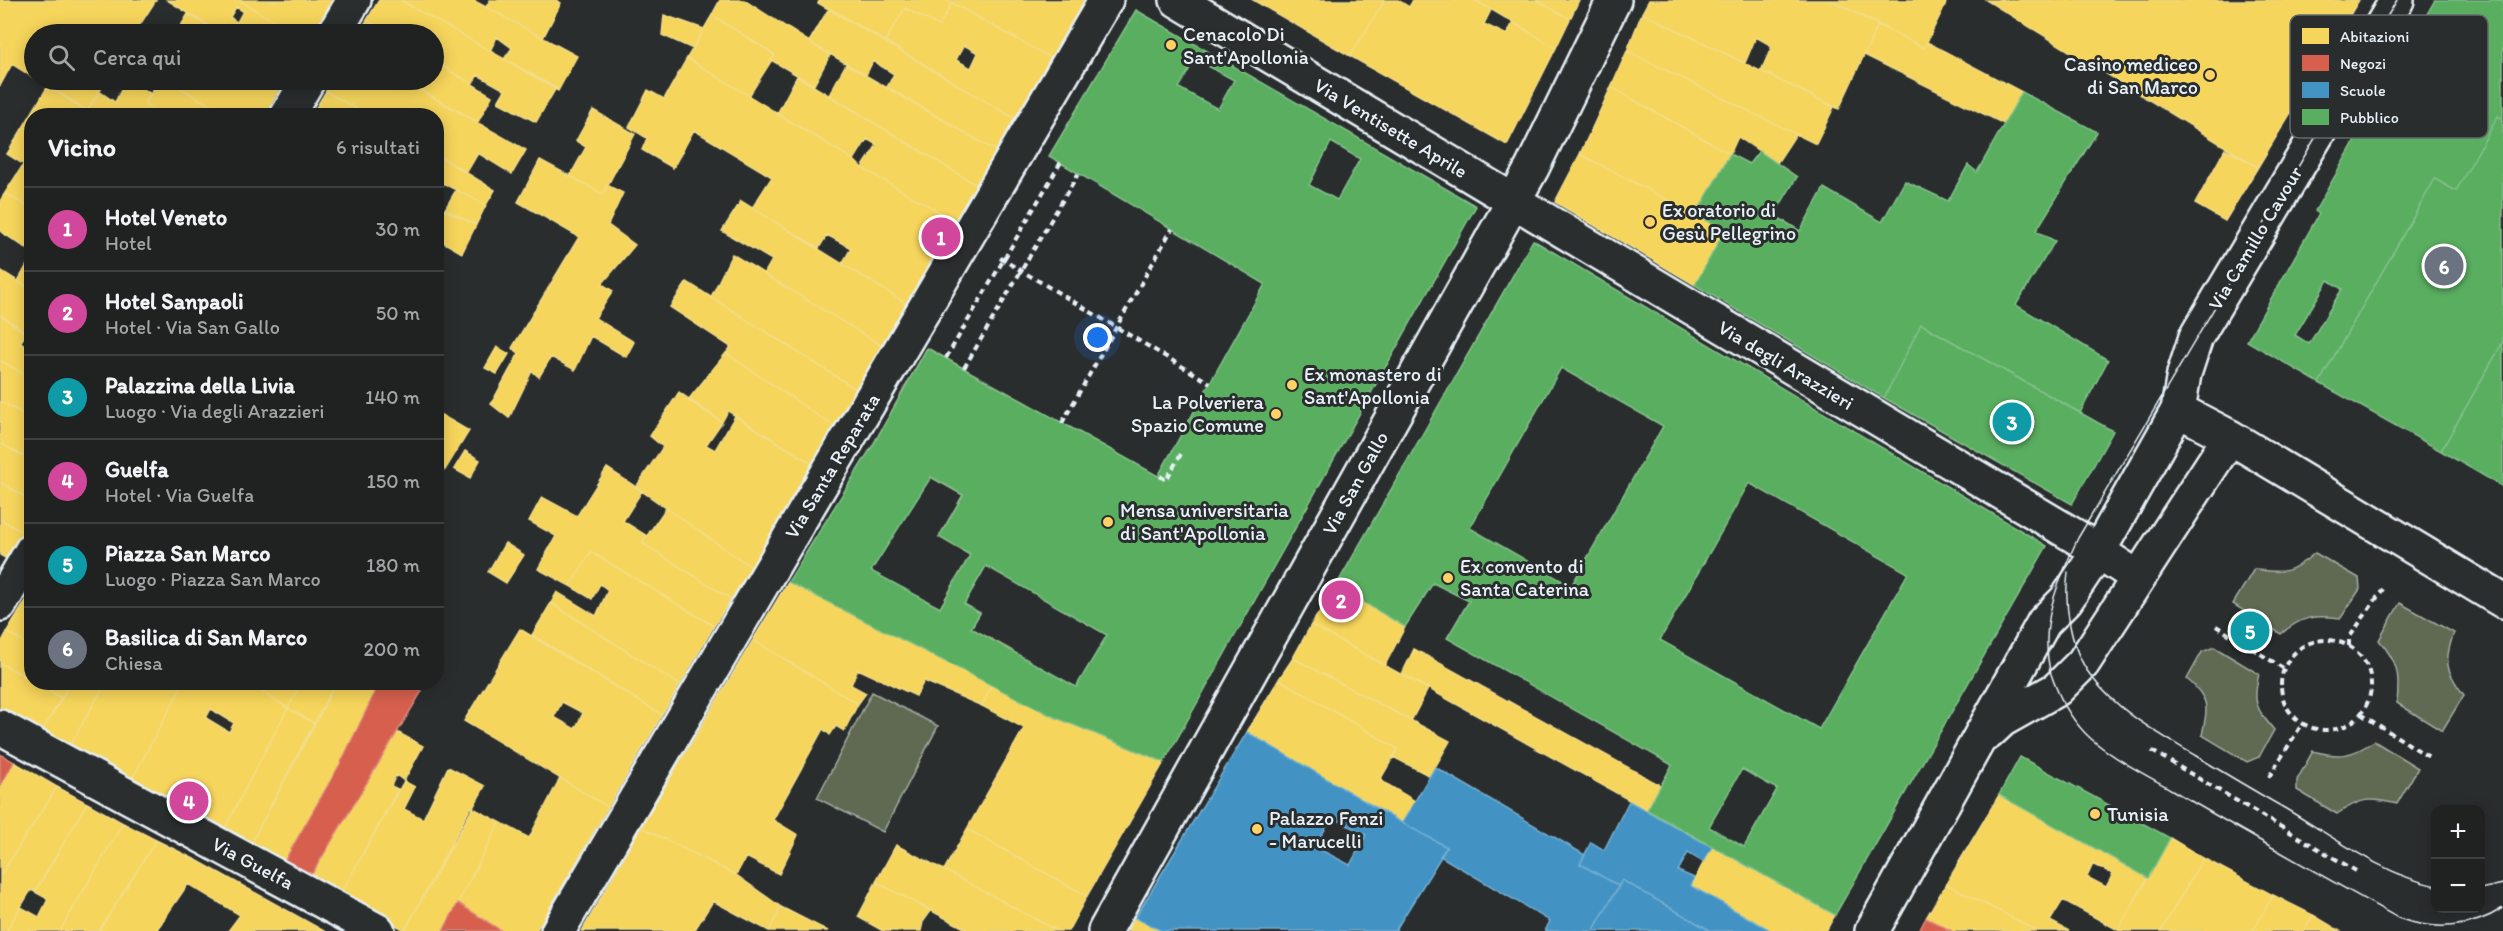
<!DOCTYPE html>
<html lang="it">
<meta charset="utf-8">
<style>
body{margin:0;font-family:Itim,sans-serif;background:#282a2a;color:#f1f3f6}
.controls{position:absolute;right:18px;bottom:18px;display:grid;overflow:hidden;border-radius:12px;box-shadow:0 3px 15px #0003}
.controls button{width:54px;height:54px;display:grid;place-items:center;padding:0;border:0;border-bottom:2px solid #3d3f40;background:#202222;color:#f1f3f6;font:30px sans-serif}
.you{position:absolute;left:1098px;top:338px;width:21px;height:21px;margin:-15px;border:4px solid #fff;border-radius:50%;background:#1a73e8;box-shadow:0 0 0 9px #1a73e833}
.badge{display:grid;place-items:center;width:39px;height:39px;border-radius:50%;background:#2563eb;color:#fff;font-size:20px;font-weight:700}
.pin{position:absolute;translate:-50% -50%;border:3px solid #fff;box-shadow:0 2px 6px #0006}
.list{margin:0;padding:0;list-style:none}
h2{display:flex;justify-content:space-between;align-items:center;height:78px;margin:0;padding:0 24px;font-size:26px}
h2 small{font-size:20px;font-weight:400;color:#a2a4a5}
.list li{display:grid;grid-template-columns:39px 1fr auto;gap:18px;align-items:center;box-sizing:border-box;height:84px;padding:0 24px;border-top:2px solid #3d3f40}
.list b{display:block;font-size:22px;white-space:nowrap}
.list p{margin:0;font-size:20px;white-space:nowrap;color:#a2a4a5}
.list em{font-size:20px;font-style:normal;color:#a2a4a5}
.icon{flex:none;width:33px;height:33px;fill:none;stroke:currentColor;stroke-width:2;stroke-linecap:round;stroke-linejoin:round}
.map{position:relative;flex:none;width:2503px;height:931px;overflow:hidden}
.search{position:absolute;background:#202222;box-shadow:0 3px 15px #0003;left:24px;top:24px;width:420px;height:66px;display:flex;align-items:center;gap:15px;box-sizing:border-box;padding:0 21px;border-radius:33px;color:#a2a4a5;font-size:22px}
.panel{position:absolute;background:#202222;box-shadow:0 3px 15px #0003;left:24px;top:108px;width:420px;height:582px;border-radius:24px}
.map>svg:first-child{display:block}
.green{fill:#616b52;stroke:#a4aea5;stroke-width:1.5}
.homes{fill:#f6d55c;stroke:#f2dd8b;stroke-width:1.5;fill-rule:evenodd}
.shops{fill:#d6604d;stroke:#db8c80;stroke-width:1.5}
.schools{fill:#4393c3;stroke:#74afd3;stroke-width:1.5;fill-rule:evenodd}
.public{fill:#5aae61;stroke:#85c28e;stroke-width:1.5;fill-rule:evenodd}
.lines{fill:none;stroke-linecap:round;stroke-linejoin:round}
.minor-casing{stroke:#e8f1f8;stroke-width:38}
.path{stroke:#e8f1f8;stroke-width:4;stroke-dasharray:6 4.5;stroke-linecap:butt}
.minor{stroke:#2a2d2e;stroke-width:33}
.tram{stroke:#e8f1f8;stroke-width:1.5}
.poi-dot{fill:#ffd166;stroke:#2a2d2e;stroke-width:2}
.labels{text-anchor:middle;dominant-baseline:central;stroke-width:6;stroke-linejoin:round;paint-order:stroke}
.poi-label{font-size:20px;fill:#e8f1f8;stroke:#2a2d2e;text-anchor:start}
.street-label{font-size:20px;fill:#e8f1f8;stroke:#2a2d2e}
.key{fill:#2a2d2e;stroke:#63686b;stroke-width:1.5}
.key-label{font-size:16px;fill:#e8f1f8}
</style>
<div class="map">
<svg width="2503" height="931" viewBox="0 0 2503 931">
<rect width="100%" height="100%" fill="#2a2d2e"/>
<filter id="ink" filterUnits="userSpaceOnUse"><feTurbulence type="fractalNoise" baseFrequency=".0167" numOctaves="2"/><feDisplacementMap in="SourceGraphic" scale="12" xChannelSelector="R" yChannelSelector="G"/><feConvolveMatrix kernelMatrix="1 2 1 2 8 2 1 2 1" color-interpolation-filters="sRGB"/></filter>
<g filter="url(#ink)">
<!-- green -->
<path class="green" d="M2315 553 2359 578 2360 589 2341 618C2314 615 2302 616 2281 634L2233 604 2254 569C2284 574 2291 573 2315 553Z
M2400 603 2454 633C2443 662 2446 671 2464 695L2442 731 2397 703C2400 673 2398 663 2379 640Z
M2214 647 2259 674C2252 703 2256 708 2274 730L2259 757 2247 762 2202 735C2208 706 2210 699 2187 679L2202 652Z
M872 692 938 726 883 832 817 798Z
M2374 741 2418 768 2397 804C2369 797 2361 798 2337 814L2297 790V780L2313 751C2339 758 2351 757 2374 741Z"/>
<!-- homes -->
<path class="homes" d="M0 0H156L134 34H34V78L12 64 0 86Z
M167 0H239L295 34H222ZM236 7 243 11 237 22 230 17Z
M239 0H333L313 34H295Z
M379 0H400L556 88 536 122 498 102 505 90 478 75 472 84 434 61V34H390L367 20Z
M400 0H473L577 56 558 91 504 59 512 48 497 37 490 51Z
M490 0H556L561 3 543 38 486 7Z
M720 0H744L830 55 814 85 771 60 775 55 712 15Z
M820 0H946L952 3 939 26 905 8 885 42 818 3Z
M946 0H1087L1053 59Z
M1253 0H1382L1384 2 1350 56Z
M1382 0H1398L1409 7 1413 0H1475L1491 10 1484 24 1507 35 1513 22 1556 48 1507 145 1350 56 1384 2Z
M1475 0H1536L1570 19 1556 48Z
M1536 0H1579L1570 19Z
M1649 0H1831L1878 25 1839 109 1761 71 1772 46 1756 37 1745 63 1642 13Z
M1831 0H1940L1946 3 1924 48Z
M1986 0H2359L2258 167Z
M952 3 1053 59 1017 120 885 42 905 8 939 26ZM964 45 978 53 971 68 956 60Z
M829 8 1017 120 998 152 887 87 894 74 873 61 866 75 809 42Z
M1642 13 1834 107 1816 144 1627 51Z
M188 14 222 34H176Z
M664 15 704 29 693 49 662 35Z
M712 15 775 55 749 96 687 58Z
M367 20 390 34H358Z
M1878 25 1924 48 1927 42 2022 92 2004 124 1864 55Z
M1627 51 1796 134 1777 163 1738 137 1730 154 1611 87Z
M687 58 854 160 862 168 957 222 909 305 842 264 851 248 827 235 819 248 752 208 772 177 694 130 673 168 642 150 647 138 629 127 648 90 664 99Z
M434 61 492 96 478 122 402 80H434Z
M846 64 998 152 978 186 829 95Z
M797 76 978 186 957 222 862 168 877 145 867 139 854 160 777 114Z
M37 80H107L87 111Z
M126 80 150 93 145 104 163 116H96L87 111 99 91 115 102Z
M159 80H167L228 116H163L145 104Z
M167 80H285L264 116H228Z
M332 80H402L526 150 512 174 478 153 467 172 436 155V116H369L326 91Z
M48 86 96 116H32V170L7 154Z
M1611 87 1730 154 1696 215 1580 154Z
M326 91 369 116H311Z
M593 110 635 134 603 194 570 176 586 147 576 141Z
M2225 149 2258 167 2225 221 2195 204Z
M1580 154 1725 230 1695 285 1555 202Z
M442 158 495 190 486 205 436 180V168Z
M540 160 603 194 607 185 623 193 608 225 635 245 602 284 613 291 595 318 634 342 626 357 591 336 575 370 551 357 539 377 532 371 509 418 491 404 519 353 512 348 579 237 518 202Z
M23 165 32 170V209L5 193Z
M456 190 486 205 476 225 445 209Z
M5 193 32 209V252L0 231V201Z
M741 201 909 305 884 347 764 274 772 260 722 231Z
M436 206 476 225 462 253 436 238Z
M732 254 884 347 859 391 711 297Z
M32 256V290L18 281Z
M0 270 32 290V336L0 315Z
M687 282 859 391 836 428 726 353 731 347 670 307Z
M0 315 26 334 20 343 32 349V379L0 360Z
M497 347 509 354 497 374 485 368Z
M726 353 836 428 814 465 728 411 722 422 688 400Z
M0 360 32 379V419L0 401Z
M679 392 722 422 706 445 715 450 735 416 814 465 751 567 636 487 663 447 650 436Z
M0 401 32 419V461L0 443Z
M436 412 469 431 445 470 436 465Z
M0 443 32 461V501L0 482Z
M465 451 480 460 470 478 454 469Z
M607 468 642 491 623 521 647 536 642 543 731 599 714 626 591 552 570 586 538 569 556 536 529 521 542 497 577 516Z
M0 482 32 501V517L22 532 0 519Z
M666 508 751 567 731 599 642 543Z
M0 519 22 532 7 559 0 555Z
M505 543 524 555 506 583 488 572Z
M591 552 714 626 680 685 551 603 557 592 596 616 608 590 600 584 592 599 570 586Z
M788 582 992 684 982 706 924 681 916 696 858 669 851 685 866 693 858 704 753 640Z
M1336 586 1405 627 1385 665 1311 625Z
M27 599 32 602V647L7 632Z
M551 603 680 685 662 715 532 635Z
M1311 625 1428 689 1411 721 1293 658Z
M520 629 662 715 608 807 464 721ZM562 702 583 713 575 729 554 717Z
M7 632 32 647V680L0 663V645Z
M753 640 858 704 844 731 836 726 830 735 823 729 773 820 798 835 779 874 746 857 736 875 641 827Z
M1414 649 1660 785 1647 810 1402 674Z
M1293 658 1450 741 1430 776 1393 757 1398 749 1279 679Z
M0 663 32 680V682L62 698 41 734 0 711Z
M1279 679 1398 749 1380 780 1415 801 1402 823 1247 732Z
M35 682H70L62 698Z
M70 682H106L68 749 41 734Z
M106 682H184L130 783 68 749Z
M184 682H246L288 708 222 833 130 783ZM211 709 234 723 229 732 206 718Z
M246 682H302L288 708Z
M302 682H336L315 724 288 708Z
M336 682H380L340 764 282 865 249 847Z
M992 684 1054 717 1164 762 1087 896 967 829 1024 728 982 706Z
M288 708 315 724 249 847 222 833Z
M397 732 423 746 404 781 396 775 391 786 398 789 340 895 309 879Z
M14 762 57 787 0 876V787Z
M448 767 485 786 405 930 340 895 404 781 415 787 404 809 423 819Z
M560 778 608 807 536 931H502L458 903 500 822 529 838Z
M57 787 87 803 35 892 31 890 6 931H0V876Z
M1999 795 2148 878 2118 930 2063 900 2050 921 2069 931H2038L1946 884ZM2093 864 2113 874 2106 887 2087 877Z
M87 803 123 823 60 931H6L21 907 39 917 48 899 35 892Z
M471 807 500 822 443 931 405 930Z
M123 823 156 840 99 931H60Z
M641 827 736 875 781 907 769 931 713 901 694 931H582Z
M967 829 1087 896 1068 931H1058L944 870Z
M2170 838 2203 858 2161 931H2121L2118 930Z
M156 840 198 861 324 931H228L240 915 188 884 156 931H99Z
M896 845 944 870 1058 931H970L876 882Z
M1712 847 1835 915 1826 931H1772L1691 886Z
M2203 858 2273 895 2253 931H2161Z
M876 882 931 911 923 922 921 931H883L858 917Z
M1946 884 2038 931H1952L1926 918Z
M2273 895 2313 915 2304 931H2253Z
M781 907 828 931H769Z
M2313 915 2340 931H2304Z
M1135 918 1162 931H1127Z"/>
<!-- shops -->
<path class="shops" d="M927 348 1186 492 1141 574 1019 506 964 604 980 613 971 628 1011 650 992 684 899 632 919 597 940 608 970 555 939 537 963 495 873 445Z
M380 682H407L422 691 309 879 282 865 340 764Z
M0 754 14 762 0 787Z
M458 903 502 931H443Z
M1926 918 1952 931H1919Z"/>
<!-- schools -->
<path class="schools" d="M1247 732 1402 823 1447 847 1395 931H1162L1135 918ZM1332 817 1366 835 1350 865 1315 847Z
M1435 767 1585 855 1580 864 1619 886 1593 931H1545L1550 921 1440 856 1447 847 1402 823Z
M1629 801 1712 847 1703 862 1688 853 1678 871 1694 878 1691 886 1772 931H1711L1622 880 1619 886 1580 864 1591 842 1604 850Z
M1622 880 1711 931H1593Z"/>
<!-- public -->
<path class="public" d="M2435 0H2503V119L2498 116 2456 191 2435 179 2319 383 2247 341 2319 214 2315 211ZM2328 280 2342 289 2309 344 2295 335Z
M1136 10 1476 206 1164 762 1054 717 788 582 873 445 927 348 1158 476 1265 284 1049 156ZM1195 59 1234 80 1218 109 1179 88ZM1331 142 1360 159 1337 200 1309 185ZM931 477 963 495 939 537 970 555 940 608 871 571ZM986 566 1107 635 1076 687 971 628 980 613 964 604Z
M2022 92 2097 132 2036 231 2055 241 2016 305 2108 360 2080 413 1921 324 1884 398 1695 285 1725 230 1696 215 1730 154 1749 164 1759 151 1797 177 1774 215 1800 231 1824 188 1882 222 1905 181 1948 201 1968 165 1977 172Z
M2498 116 2503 119V342L2441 451 2319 383 2435 179 2456 191Z
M1533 240 2047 546 1835 915 1647 810 1672 765 1447 638 1469 601 1433 583 1405 627 1336 586ZM1561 368 1663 426 1571 586 1470 528ZM1749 483 1908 573 1819 729 1660 640ZM1742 769 1777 789 1744 847 1709 827Z
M1921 324 2113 431 2072 504 1884 398Z
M2503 342V487L2441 451Z
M2020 757 2170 838 2148 878 1999 795Z"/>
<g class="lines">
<defs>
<path id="minor" d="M1177 0 2078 538 2137 577
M334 34 354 0
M287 116 308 80
M2178 410 2230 437 2503 601
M0 604 32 550
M0 727 378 931
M1988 733 2002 720 2057 689 2083 663 2230 437
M558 931 1106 0
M1105 931 1532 168 1614 0
M1872 931 2044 622 2066 600 2098 552 2178 410 2184 374 2196 337 2397 0"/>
</defs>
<!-- minor casing -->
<use href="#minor" class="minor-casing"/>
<!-- path -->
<path class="path" d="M1000 258 1210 383
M946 358 1061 162
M964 368 1078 174
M1062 423 1172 229
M1160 476 1166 480 1181 454
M2216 626 2283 668
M2281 685a45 45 0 1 1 90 0a45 45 0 1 1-90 0Z
M2349 646V638L2383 589
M2361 714 2429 757
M2152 751 2356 871
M2269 777 2302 724"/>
<!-- minor -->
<use href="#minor" class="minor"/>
<!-- tram -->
<path class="tram" d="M2397 0 2078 538C2058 581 2038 626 2051 674 2058 695 2069 716 2085 733 2106 755 2145 774 2172 790 2247 834 2323 876 2398 918 2433 931 2471 929 2503 908
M2068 572C2064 605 2070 649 2091 676 2118 712 2158 733 2196 756 2226 774 2256 792 2286 809 2332 836 2383 875 2436 886
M2480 889 2503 884"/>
</g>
</g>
<!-- markers -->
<g class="poi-dot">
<circle cx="1171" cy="45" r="6"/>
<circle cx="2210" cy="75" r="6"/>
<circle cx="1650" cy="222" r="6"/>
<circle cx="1292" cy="385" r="6"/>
<circle cx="1276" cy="414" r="6"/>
<circle cx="1108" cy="522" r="6"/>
<circle cx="1448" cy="578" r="6"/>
<circle cx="2095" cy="814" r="6"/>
<circle cx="1257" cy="829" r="6"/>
</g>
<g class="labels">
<!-- poi labels -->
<g class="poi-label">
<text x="1183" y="34">Cenacolo Di<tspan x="1183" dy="23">Sant'Apollonia</tspan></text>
<text x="2198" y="64" text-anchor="end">Casino mediceo<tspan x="2198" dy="23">di San Marco</tspan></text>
<text x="1662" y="210">Ex oratorio di<tspan x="1662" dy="23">Gesù Pellegrino</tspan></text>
<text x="1304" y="374">Ex monastero di<tspan x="1304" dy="23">Sant'Apollonia</tspan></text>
<text x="1264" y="402" text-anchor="end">La Polveriera<tspan x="1264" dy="23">Spazio Comune</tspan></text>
<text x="1120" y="510">Mensa universitaria<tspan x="1120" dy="23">di Sant'Apollonia</tspan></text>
<text x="1460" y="566">Ex convento di<tspan x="1460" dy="23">Santa Caterina</tspan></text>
<text x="2107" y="814">Tunisia</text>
<text x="1269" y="818">Palazzo Fenzi<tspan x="1269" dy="23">- Marucelli</tspan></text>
</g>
<!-- street labels -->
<g class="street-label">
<text transform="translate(1391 128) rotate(31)">Via Ventisette Aprile</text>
<text transform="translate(2255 238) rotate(-59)">Via Camillo Cavour</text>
<text transform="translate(1786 365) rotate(31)">Via degli Arazzieri</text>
<text transform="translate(832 466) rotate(-59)">Via Santa Reparata</text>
<text transform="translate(1355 483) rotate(-61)">Via San Gallo</text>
<text transform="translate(253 863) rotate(28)">Via Guelfa</text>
</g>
</g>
<!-- legend -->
<rect x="2290" y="15" width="198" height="123" rx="9" class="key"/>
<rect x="2302" y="28" width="27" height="16" fill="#f6d55c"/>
<rect x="2302" y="55" width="27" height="16" fill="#d6604d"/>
<rect x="2302" y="82" width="27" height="16" fill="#4393c3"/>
<rect x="2302" y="109" width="27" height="16" fill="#5aae61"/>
<g class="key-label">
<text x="2340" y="42">Abitazioni</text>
<text x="2340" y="69">Negozi</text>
<text x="2340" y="96">Scuole</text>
<text x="2340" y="123">Pubblico</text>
</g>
</svg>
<div class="controls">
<button>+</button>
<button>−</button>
</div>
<div class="you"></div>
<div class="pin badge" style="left:941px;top:237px;background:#d1479c">1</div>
<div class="pin badge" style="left:1341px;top:600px;background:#d1479c">2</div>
<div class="pin badge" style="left:2012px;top:422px;background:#0f9aa8">3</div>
<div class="pin badge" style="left:189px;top:801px;background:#d1479c">4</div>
<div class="pin badge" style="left:2250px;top:631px;background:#0f9aa8">5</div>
<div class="pin badge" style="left:2444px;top:266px;background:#6b7280">6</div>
<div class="search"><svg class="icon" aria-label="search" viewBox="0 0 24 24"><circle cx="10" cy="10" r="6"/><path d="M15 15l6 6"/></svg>Cerca qui</div>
<section class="panel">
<h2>Vicino<small>6 risultati</small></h2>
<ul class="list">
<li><span class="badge" style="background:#d1479c">1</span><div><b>Hotel Veneto</b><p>Hotel</p></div><em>30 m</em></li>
<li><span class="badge" style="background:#d1479c">2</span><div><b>Hotel Sanpaoli</b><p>Hotel · Via San Gallo</p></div><em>50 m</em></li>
<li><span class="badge" style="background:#0f9aa8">3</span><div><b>Palazzina della Livia</b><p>Luogo · Via degli Arazzieri</p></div><em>140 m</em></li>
<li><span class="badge" style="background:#d1479c">4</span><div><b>Guelfa</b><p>Hotel · Via Guelfa</p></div><em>150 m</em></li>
<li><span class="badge" style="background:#0f9aa8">5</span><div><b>Piazza San Marco</b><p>Luogo · Piazza San Marco</p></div><em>180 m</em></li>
<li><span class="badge" style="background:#6b7280">6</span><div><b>Basilica di San Marco</b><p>Chiesa</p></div><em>200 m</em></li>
</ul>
</section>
</div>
